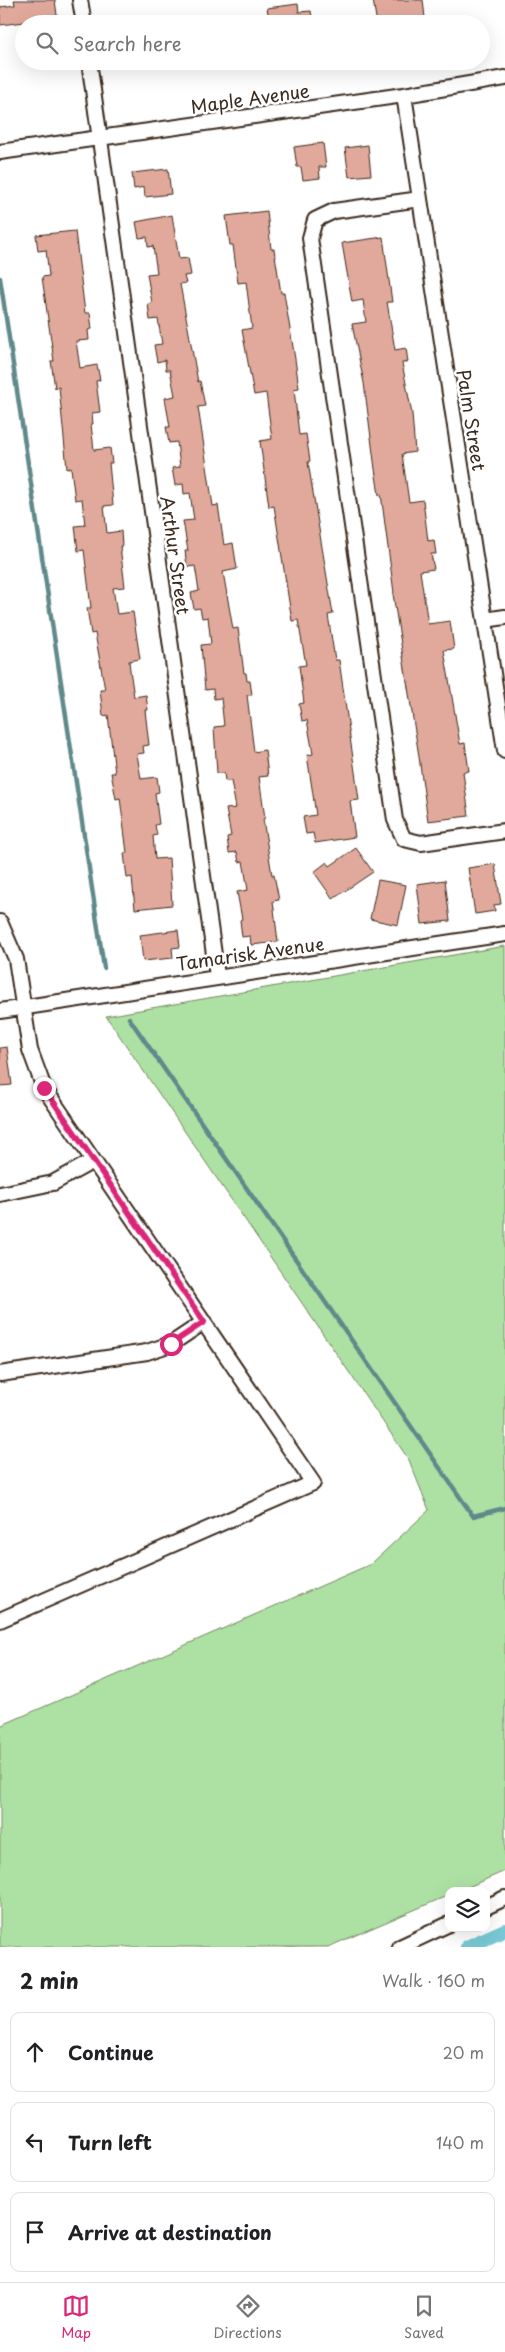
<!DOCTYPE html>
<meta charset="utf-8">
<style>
body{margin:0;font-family:"Playpen Sans",sans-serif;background:#f2f2f2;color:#202124}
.controls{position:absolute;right:15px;bottom:15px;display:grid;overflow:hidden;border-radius:10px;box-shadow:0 5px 20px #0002}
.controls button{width:45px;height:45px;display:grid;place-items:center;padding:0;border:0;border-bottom:1px solid #e0e0e0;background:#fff;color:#202124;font:25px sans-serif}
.stop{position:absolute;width:15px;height:15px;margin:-11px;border:4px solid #db2777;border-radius:50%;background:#fff}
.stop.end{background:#db2777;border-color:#fff;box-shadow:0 1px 5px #0008}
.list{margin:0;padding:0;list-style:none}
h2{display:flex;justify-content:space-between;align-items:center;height:65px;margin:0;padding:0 20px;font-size:21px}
h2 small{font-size:16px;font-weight:400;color:#757577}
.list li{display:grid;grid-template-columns:32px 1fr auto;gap:15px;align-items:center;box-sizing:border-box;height:80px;margin:0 10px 10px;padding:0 10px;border:1px solid #e0e0e0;border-radius:10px}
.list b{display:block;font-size:19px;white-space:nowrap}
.list em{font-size:16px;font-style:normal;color:#757577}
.icon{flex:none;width:28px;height:28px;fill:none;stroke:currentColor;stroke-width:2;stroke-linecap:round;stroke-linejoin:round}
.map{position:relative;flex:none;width:505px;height:1947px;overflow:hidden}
.search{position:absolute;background:#fff;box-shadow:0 5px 20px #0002;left:15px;right:15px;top:15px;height:55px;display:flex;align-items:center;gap:12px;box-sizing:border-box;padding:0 18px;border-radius:28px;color:#757577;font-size:19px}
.sheet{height:335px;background:#fff}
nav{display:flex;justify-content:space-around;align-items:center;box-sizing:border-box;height:70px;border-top:1px solid #e0e0e0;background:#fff;font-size:14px;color:#757577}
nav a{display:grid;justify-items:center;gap:2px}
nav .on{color:#db2777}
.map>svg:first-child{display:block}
.green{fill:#ade1a3;stroke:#748660}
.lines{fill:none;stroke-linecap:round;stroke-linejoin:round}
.stream{stroke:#60898b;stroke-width:4.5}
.canal{stroke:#79c8d4;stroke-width:14}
.building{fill:#e1a99b;stroke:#3b2a1e}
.minor-casing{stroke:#3b2a1e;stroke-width:18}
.minor{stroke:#fff;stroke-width:14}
.route{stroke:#db2777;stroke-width:6}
.labels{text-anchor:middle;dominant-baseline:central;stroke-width:5;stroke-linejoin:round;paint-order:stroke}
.street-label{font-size:18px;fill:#3b2a1e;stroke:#fff}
</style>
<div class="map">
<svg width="505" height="1947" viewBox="0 0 505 1947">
<rect width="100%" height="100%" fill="#fff"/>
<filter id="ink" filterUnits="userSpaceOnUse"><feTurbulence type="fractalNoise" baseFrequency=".02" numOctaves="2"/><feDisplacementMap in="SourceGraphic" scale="10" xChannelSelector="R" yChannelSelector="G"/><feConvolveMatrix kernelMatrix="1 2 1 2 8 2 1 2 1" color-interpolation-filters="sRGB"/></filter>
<g filter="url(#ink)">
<!-- green -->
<path class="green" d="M505 946V1871L459 1891H449V1895L328 1947H0V1726L371 1564 429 1510 409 1460 106 1016Z"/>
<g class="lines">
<!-- stream -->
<path class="stream" d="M0 278 104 968
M129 1018 473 1516 505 1508"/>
<!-- canal -->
<path class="canal" d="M467 1947 505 1930"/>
</g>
<!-- building -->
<path class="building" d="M14 0H55L57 15 32 18 33 21 0 25V7L15 5Z
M373 0H423L425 18 377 24Z
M298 4 299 12 311 11 313 24H270L267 8Z
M323 143 326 167H319L320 178 303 180 301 167H297L294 147Z
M368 145 371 175 349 177 345 148Z
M168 169 171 194 145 197 144 187 134 189 132 173Z
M267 211 271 249H274L281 293H284L295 359 299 388 294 389 299 435 306 434 310 461 308 462 333 614 328 615 335 660H339L359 800 350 801 355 837 315 843 313 833 306 834 303 817 316 815 307 755 313 754 307 720 302 721 299 704 304 703 299 666 306 665 298 620 292 621 274 506 269 507 260 441 272 439 266 393 254 395 242 330 252 328 246 282 238 283 233 245H230L226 216Z
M172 215 179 259 188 258 191 275 184 276 186 283 180 284 198 382 200 381 205 406 198 407 213 506 218 505 224 545 233 543 237 569 223 572 233 629 238 628 244 673H246L247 681H250L252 695H247L254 752 265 750 268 776 259 777 265 818 263 819 272 875H274L279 900 273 901 278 942 251 945 250 936 242 937 240 920 242 919 237 892 248 890 243 861 239 862 237 852 229 853 227 837 231 836 226 809 236 808 231 781H225L224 773H217L214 727 224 726 221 698 214 699 213 689 205 690 201 645 211 644 208 617 202 618 200 608 194 609 191 593 199 591 195 566 187 567 185 551H188L183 521 194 520 190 493 184 494 183 484 175 485 172 468 180 467 177 442 169 443 166 427H170L165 398 175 396 170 370H166L165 360 157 362 154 345 162 344 158 319 150 320 148 304 152 303 147 274 157 273 153 246 148 247 147 237 139 238 136 222Z
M75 231 85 313H90L92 329 88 330 89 340 76 341 80 368 97 365 100 380 96 381 100 412 92 413 93 424H91L94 450 110 448 112 463H109L113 505 104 506 107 533 121 531 122 546H120L125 587 113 588 117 614 133 612 140 659 129 661 130 670 134 697 146 695 148 710H145L149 745 143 746 144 753 137 754 141 779 157 777 159 792 155 793 159 824 155 825 157 835 153 836 155 859 169 858 172 905 135 909 132 877 127 878 124 853H127L120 798 116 799 111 773H115L108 715 103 716 100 690H105L95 633 91 634 87 608H91L84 550 78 551 75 526 85 525 82 499 75 500 71 468 67 469 59 387 55 388 51 361H54L42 277 49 276 46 250 38 251 36 235Z
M383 237 392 302H387L395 350 406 348 408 362 402 363 412 414 415 452 402 454 409 502 423 500 428 541 434 540 436 554H431L434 569 420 571 428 624 450 621 454 649 444 650 460 744 465 743 469 771 463 772 469 816 428 821 418 750 393 594 394 593 381 494 379 495 375 469 364 383 352 324 366 322 363 300 352 302 342 243Z
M356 848 373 872 333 899 314 872 327 862 330 866Z
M495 864 501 904 494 905 495 911 475 914 468 868Z
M378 880 406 885 398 925 370 919Z
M445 880 450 921 422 924 417 884Z
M178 930 180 947 172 948 173 958 143 961 140 935Z
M7 1047 12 1085 0 1086V1048Z"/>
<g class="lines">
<defs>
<path id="minor" d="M80 0 84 24
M89 61 217 976
M404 95 505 751
M0 152 404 95 505 78
M420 199 334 211 315 220 310 238 395 820 404 839 421 843 505 831
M485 620 505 617
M0 922 16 959 30 1050 44 1088 313 1483 0 1620
M0 1011 505 934
M0 1194 53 1183 93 1161
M0 1374 147 1352 171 1344 204 1322
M486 1907 505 1898
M400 1947 449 1924"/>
</defs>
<!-- minor casing -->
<use href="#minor" class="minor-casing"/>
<!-- minor -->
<use href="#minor" class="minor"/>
</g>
</g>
<g class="lines" filter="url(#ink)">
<!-- route -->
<path class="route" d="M44 1088 204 1322 171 1344"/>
</g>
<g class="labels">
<!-- street labels -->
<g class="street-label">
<text transform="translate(250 98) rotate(-8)">Maple Avenue</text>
<text transform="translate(472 420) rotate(81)">Palm Street</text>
<text transform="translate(176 555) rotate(82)">Arthur Street</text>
<text transform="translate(250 953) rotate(-8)">Tamarisk Avenue</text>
</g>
</g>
</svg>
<div class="controls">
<button><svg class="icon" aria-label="layers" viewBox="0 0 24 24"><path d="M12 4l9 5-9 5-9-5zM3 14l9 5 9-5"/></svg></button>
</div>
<div class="stop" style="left:171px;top:1344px"></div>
<div class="stop end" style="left:44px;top:1088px"></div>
<div class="search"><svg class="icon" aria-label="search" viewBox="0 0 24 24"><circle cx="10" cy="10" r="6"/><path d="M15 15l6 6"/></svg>Search here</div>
</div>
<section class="sheet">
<h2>2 min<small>Walk · 160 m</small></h2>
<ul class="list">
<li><svg class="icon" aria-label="ahead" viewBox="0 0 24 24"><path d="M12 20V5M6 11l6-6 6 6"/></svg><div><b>Continue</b></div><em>20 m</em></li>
<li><svg class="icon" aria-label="left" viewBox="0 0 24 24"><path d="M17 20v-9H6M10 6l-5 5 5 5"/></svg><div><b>Turn left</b></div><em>140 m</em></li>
<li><svg class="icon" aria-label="arrive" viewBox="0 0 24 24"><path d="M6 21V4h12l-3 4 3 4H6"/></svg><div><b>Arrive at destination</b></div></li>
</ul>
</section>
<nav>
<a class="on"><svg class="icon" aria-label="map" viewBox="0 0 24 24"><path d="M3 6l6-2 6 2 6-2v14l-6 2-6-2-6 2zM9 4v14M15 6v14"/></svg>Map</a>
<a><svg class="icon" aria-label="directions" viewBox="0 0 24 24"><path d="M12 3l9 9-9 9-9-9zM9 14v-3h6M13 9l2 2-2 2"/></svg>Directions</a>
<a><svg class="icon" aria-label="saved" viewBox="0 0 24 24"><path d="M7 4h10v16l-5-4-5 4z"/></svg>Saved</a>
</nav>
